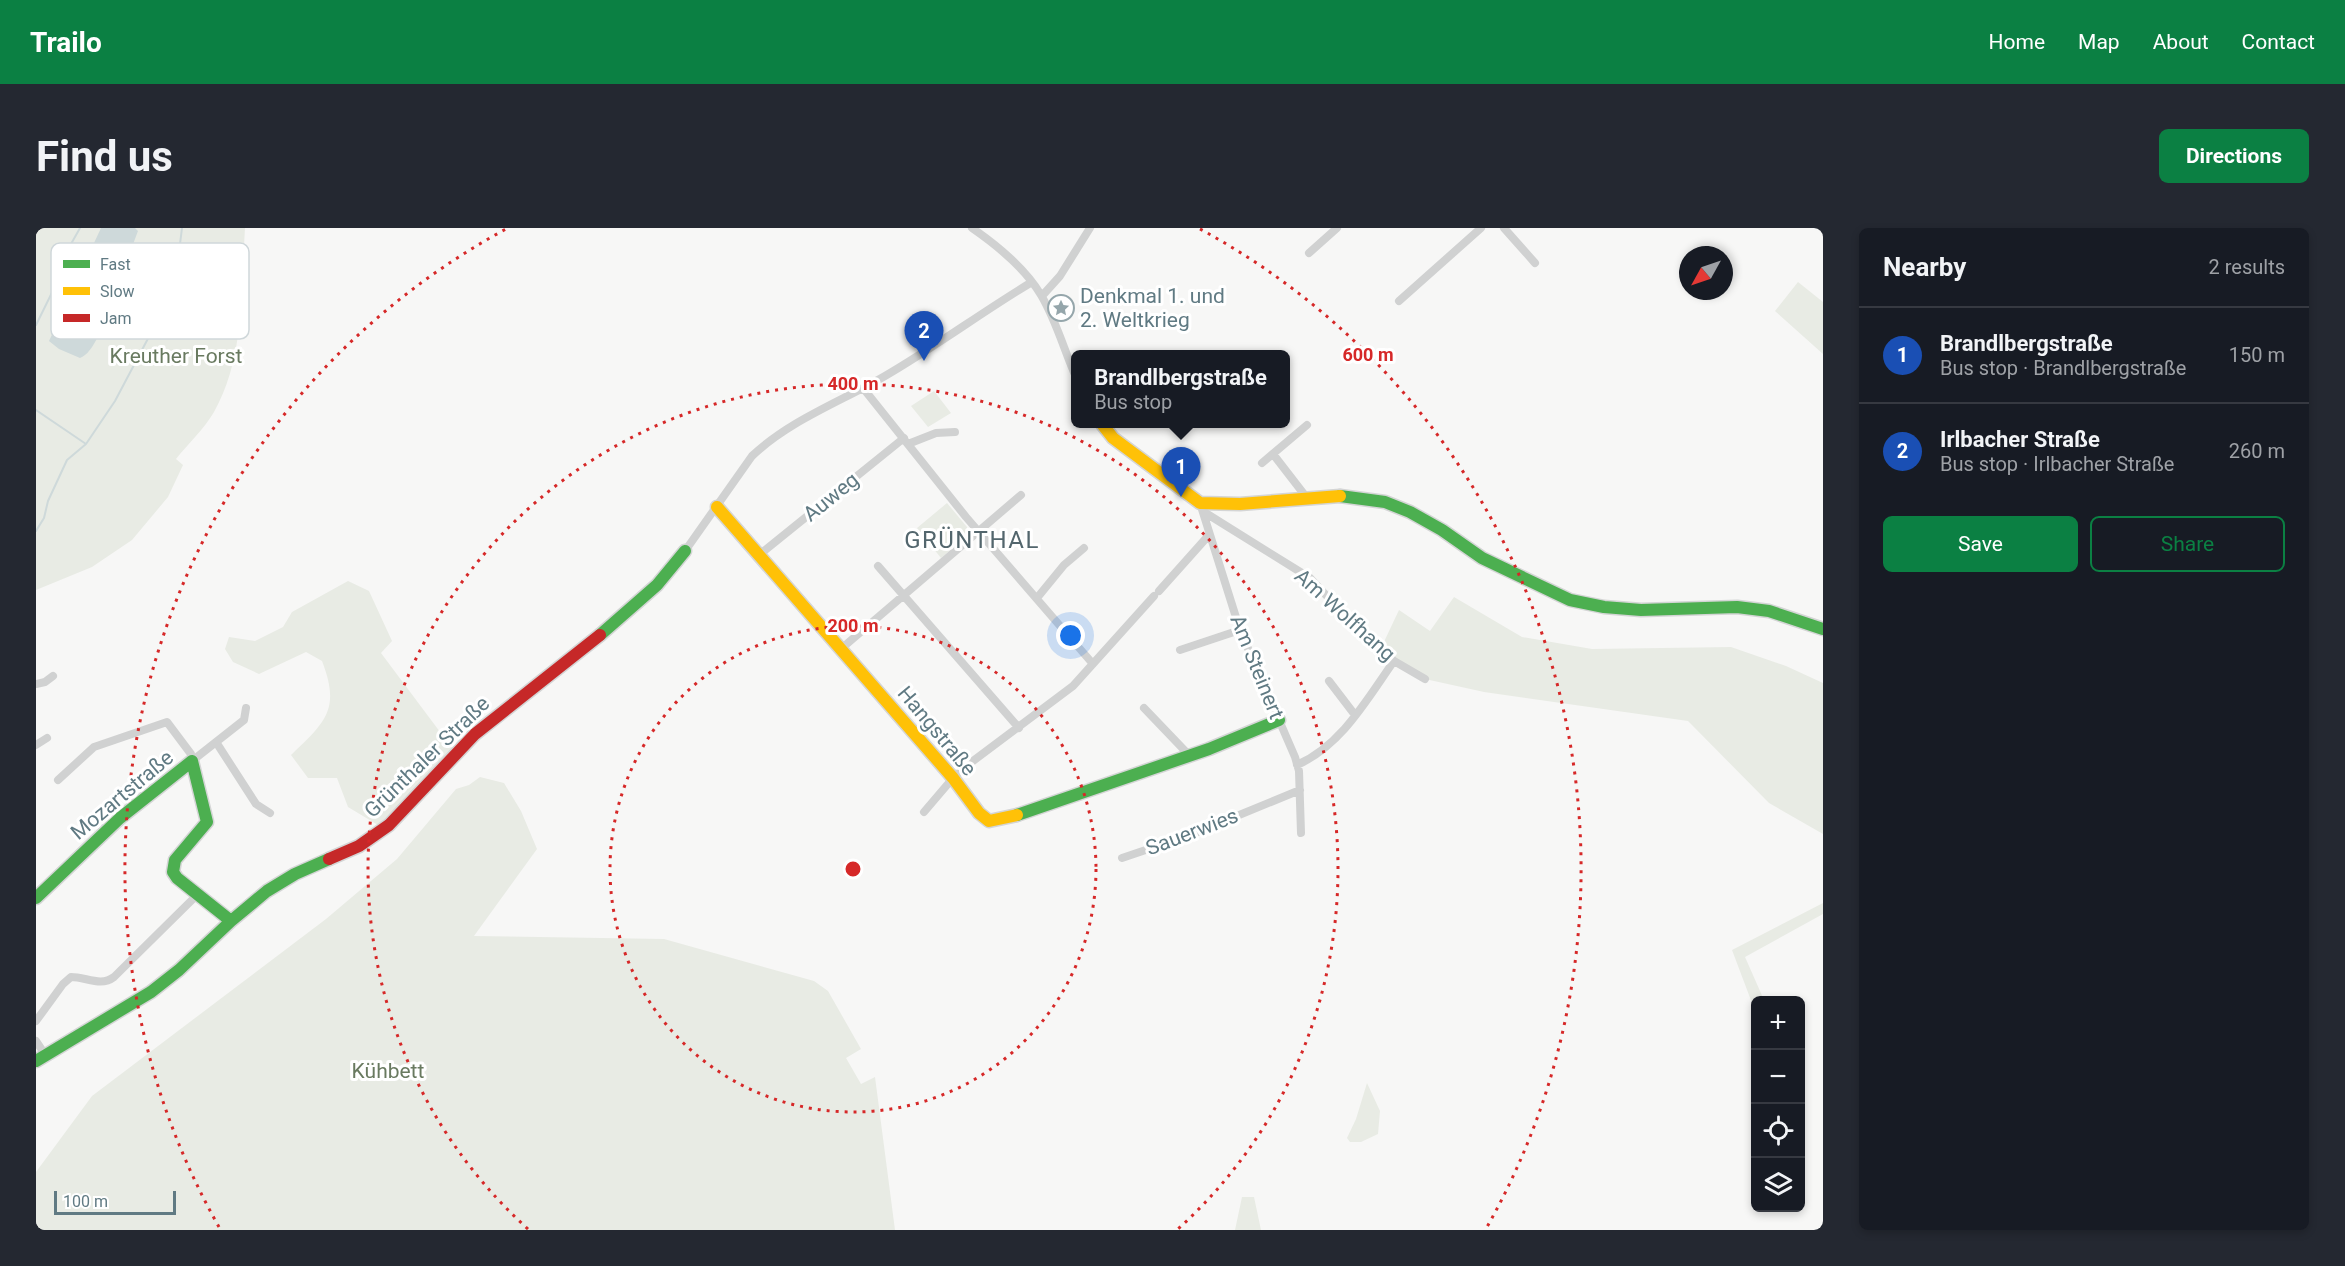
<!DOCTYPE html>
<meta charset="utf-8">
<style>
body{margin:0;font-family:Roboto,sans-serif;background:#242831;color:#f1f3f6}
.controls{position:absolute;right:18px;bottom:18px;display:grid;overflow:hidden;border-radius:9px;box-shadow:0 3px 9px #0003}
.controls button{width:54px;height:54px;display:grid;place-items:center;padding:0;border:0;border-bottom:2px solid #363941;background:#171b24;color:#f1f3f6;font:30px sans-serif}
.compass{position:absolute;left:1643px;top:18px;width:54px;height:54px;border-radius:50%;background:#171b24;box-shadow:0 3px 9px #0003;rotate:230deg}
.scale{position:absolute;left:18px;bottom:15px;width:122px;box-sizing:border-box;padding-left:6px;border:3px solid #607a83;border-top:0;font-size:16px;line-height:21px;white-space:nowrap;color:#607a83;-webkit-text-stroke:4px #fff;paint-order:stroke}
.you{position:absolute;left:1035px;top:408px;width:21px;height:21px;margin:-15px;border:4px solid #fff;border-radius:50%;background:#1a73e8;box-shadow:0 0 0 9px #1a73e833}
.badge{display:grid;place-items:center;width:39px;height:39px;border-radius:50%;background:#0b8043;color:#fff;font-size:20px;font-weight:700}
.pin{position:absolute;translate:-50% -50px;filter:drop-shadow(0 2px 3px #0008)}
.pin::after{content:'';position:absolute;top:32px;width:21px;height:18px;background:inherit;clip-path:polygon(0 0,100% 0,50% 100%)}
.popup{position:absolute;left:1035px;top:122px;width:219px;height:78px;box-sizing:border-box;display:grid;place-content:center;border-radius:9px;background:#171b24;filter:drop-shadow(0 2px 4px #0005);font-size:20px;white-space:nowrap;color:#9ea1a6}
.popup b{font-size:22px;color:#f1f3f6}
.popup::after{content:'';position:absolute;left:50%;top:100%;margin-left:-12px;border:12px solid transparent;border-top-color:#171b24}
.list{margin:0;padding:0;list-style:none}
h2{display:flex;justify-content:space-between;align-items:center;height:78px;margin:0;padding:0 24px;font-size:26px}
h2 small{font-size:20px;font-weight:400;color:#9ea1a6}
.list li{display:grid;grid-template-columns:39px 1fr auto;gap:18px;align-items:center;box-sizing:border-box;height:96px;padding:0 24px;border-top:2px solid #363941}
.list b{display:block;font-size:22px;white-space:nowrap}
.list p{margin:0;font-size:20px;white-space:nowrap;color:#9ea1a6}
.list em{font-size:20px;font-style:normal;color:#9ea1a6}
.actions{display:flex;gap:12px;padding:18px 24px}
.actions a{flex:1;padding:14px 0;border:2px solid #0b8043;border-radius:9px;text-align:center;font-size:21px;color:#0b8043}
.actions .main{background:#0b8043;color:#fff}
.icon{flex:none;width:33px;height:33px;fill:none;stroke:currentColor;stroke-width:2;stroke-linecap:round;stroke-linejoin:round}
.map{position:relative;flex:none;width:1787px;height:1002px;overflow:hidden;border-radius:9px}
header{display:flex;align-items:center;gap:36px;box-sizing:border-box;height:84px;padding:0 30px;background:#0b8043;color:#fff}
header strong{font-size:28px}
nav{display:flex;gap:33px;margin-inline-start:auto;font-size:21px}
.intro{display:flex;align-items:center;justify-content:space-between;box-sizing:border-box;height:144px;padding:0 36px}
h1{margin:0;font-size:42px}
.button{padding:15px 27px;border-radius:9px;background:#0b8043;color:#fff;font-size:21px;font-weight:700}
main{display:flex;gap:36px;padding:0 36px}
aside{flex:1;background:#171b24;border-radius:9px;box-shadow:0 3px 9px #0003}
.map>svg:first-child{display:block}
.green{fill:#e8ebe4}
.water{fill:#ced9da}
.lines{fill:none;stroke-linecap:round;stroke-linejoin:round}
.stream{stroke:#ced9da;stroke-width:2}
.fast-casing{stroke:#d4d5d5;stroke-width:15}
.slow-casing{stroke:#d4d5d5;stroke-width:15}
.jam-casing{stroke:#d4d5d5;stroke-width:15}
.street{stroke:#d0d1d1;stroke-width:8}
.fast{stroke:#4caf50;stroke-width:12}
.slow{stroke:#ffc107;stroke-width:12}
.jam{stroke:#c62828;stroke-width:12}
.ring{fill:none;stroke:#d62828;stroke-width:3;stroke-dasharray:3 6}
.labels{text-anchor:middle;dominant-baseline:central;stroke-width:6;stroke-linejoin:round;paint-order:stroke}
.poi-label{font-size:21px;fill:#607a83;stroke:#fff;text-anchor:start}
.park-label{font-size:21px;fill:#697a60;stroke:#fff}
.street-label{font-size:21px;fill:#607a83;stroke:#fff}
.quarter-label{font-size:24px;letter-spacing:1.5px;fill:#53666d;stroke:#fff}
.key{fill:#fff;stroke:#cfd7da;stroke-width:1.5}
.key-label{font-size:16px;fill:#607a83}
.centre{fill:#d62828;stroke:#fff;stroke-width:3}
.ring-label{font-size:18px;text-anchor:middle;font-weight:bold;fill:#d62828;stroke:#fff;stroke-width:6;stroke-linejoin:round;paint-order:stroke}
</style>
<header>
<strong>Trailo</strong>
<nav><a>Home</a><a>Map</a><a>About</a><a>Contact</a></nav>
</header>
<div class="intro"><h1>Find us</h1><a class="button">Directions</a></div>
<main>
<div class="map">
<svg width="1787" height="1002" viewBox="0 0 1787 1002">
<rect width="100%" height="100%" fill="#f7f7f6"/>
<!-- green -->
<path class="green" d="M0 0H209C205 62 209 129 178 184 168 201 152 216 140 231L147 237 132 269 96 312 56 339 0 362Z
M1762 54 1787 74V126L1739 83Z
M898 163 915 185 892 199 875 178Z
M911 275 931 299V308L905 330 881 300Z
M312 353 333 363 356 413 345 425 416 520 378 562 342 597 312 579 301 550H272L255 527C289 494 305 482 286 433L270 424 223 446 197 434 189 421 193 409 219 413 247 399 256 384Z
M1418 369 1486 409 1556 421 1695 419 1750 438 1787 455V606L1733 575 1652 493 1448 464 1389 451 1358 433 1346 418 1363 382 1394 403Z
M444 549 468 555 485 583 501 621 438 708 628 711 778 753 792 763 825 821 810 830 825 856 839 849 859 1002H0V944L56 868 290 691 361 631 420 561 433 557Z
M1787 675V686L1709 729 1728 772H1720L1719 783 1696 722Z
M1331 855 1344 883 1342 906 1325 914H1314L1311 910 1320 891Z
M1206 969H1218L1225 1002H1199Z"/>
<!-- water -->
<path class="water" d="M65 0H99L102 3 82 56C69 62 54 54 44 45Z
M40 65 65 78 69 82C68 96 58 125 44 130L23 121 13 113 35 67Z"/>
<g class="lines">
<!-- stream -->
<path class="stream" d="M0 97 32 32 35 16 44 0
M0 182 50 216 31 232 12 273 8 290 0 303
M50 216 79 173 126 84 142 32 146 0"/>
<defs>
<path id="fast" d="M1304 268 1349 274 1374 284 1406 302 1446 330 1534 372 1568 379 1605 382 1701 379 1733 383 1787 401
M564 407 621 357 649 323
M981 587 1173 521 1243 492
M0 670 84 590 156 533 171 594 139 632 137 644 141 650 195 693
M0 833 115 764 143 742 195 693 231 663 259 646 293 631"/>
<path id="slow" d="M1066 196 1077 210 1164 275 1204 276 1304 268
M681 279 917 550 943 585 953 593 981 587"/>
<path id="jam" d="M293 631 323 618 353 597 439 506 564 407"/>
</defs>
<!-- fast casing -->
<use href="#fast" class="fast-casing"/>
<!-- slow casing -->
<use href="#slow" class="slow-casing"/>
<!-- jam casing -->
<use href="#jam" class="jam-casing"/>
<!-- street -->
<path class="street" d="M936 0C962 18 989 40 1005 67 1020 92 1028 122 1040 149
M1468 0 1499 35
M1273 25 1301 0
M1006 68 1024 48 1054 0
M1363 73 1445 0
M827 160 930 289 1057 436
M872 216 900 205 919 204
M1237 226 1271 270
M1226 235 1271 197
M1164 275 1204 402 1259 529 1263 543 1265 605
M1168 284 1274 350 1316 395 1358 433 1389 451
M649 323 716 228C754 192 804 174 849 148 899 119 946 84 996 54
M723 327 868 210
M842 338 983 500
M1123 363 1173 307
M1001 370 1028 337 1048 320
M806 420 985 267
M1144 422 1204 402
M1293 453 1319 487
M0 456 9 454 17 448
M1108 480 1153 527
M180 514 220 576 234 585
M0 517 11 510
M1261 537C1306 517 1331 471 1358 433
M22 552 58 519 131 494 155 526 156 533 208 492 210 480
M888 584 917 550 933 536 1037 458 1118 368
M1086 630 1157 606 1264 562
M0 793 27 756 35 749C50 749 65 759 78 749L162 666
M0 813 10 828"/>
<!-- fast -->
<use href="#fast" class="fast"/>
<!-- slow -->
<use href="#slow" class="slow"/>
<!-- jam -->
<use href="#jam" class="jam"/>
</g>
<!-- distance rings -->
<g class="ring">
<circle cx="817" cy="641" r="243"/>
<path d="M492 1001A485 485 0 1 1 1142 1001"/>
<path d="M183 999A728 728 0 0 1 470 1M1164 1A728 728 0 0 1 1451 999"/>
</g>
<!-- icons -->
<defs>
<symbol id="sight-ring" viewBox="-11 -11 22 22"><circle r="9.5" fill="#fff" stroke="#95a6ab" stroke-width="1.5"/><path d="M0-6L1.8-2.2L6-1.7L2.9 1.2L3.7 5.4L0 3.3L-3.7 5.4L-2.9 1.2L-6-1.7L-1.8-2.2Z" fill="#95a6ab"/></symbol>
</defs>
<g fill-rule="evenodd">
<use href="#sight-ring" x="1010" y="65" width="30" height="30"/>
</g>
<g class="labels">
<!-- poi labels -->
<g class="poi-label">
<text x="1044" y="68">Denkmal 1. und<tspan x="1044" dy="24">2. Weltkrieg</tspan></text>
</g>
<!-- park labels -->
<g class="park-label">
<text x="140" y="128">Kreuther Forst</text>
<text x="352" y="843">Kühbett</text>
</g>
<!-- street labels -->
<g class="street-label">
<text transform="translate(795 269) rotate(-39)">Auweg</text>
<text transform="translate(1309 387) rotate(42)">Am Wolfhang</text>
<text transform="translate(1221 439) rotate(68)">Am Steinert</text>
<text transform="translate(901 503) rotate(50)">Hangstraße</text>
<text transform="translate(391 529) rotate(-44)">Grünthaler Straße</text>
<text transform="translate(86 567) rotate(-40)">Mozartstraße</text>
<text transform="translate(1156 604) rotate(-21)">Sauerwies</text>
</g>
<!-- quarter labels -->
<g class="quarter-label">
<text x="936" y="312">GRÜNTHAL</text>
</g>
</g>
<!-- legend -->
<rect x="15" y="15" width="198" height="96" rx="9" class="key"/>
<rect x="27" y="32" width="27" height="8" fill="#4caf50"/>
<rect x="27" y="59" width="27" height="8" fill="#ffc107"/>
<rect x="27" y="86" width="27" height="8" fill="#c62828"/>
<g class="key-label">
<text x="64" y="42">Fast</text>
<text x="64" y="69">Slow</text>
<text x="64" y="96">Jam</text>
</g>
<circle cx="817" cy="641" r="9" class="centre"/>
<g class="ring-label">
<text x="1332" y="133">600 m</text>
<text x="817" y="162">400 m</text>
<text x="817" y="404">200 m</text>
</g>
</svg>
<div class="controls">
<button>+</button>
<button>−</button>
<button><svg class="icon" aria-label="locate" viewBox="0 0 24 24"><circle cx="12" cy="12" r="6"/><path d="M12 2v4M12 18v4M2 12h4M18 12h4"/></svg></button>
<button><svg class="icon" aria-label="layers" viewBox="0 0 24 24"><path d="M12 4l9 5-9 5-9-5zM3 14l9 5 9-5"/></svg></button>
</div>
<svg class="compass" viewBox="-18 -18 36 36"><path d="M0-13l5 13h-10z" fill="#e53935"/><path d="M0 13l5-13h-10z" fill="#9ea1a6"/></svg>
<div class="scale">100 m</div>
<div class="you"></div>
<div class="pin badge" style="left:1145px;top:269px;background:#1a4fb4">1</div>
<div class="popup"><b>Brandlbergstraße</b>Bus stop</div>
<div class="pin badge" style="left:888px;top:133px;background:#1a4fb4">2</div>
</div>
<aside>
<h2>Nearby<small>2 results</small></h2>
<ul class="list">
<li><span class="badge" style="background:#1a4fb4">1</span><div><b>Brandlbergstraße</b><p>Bus stop · Brandlbergstraße</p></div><em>150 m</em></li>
<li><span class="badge" style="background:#1a4fb4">2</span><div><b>Irlbacher Straße</b><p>Bus stop · Irlbacher Straße</p></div><em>260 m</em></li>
</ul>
<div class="actions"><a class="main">Save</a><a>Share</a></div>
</aside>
</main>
